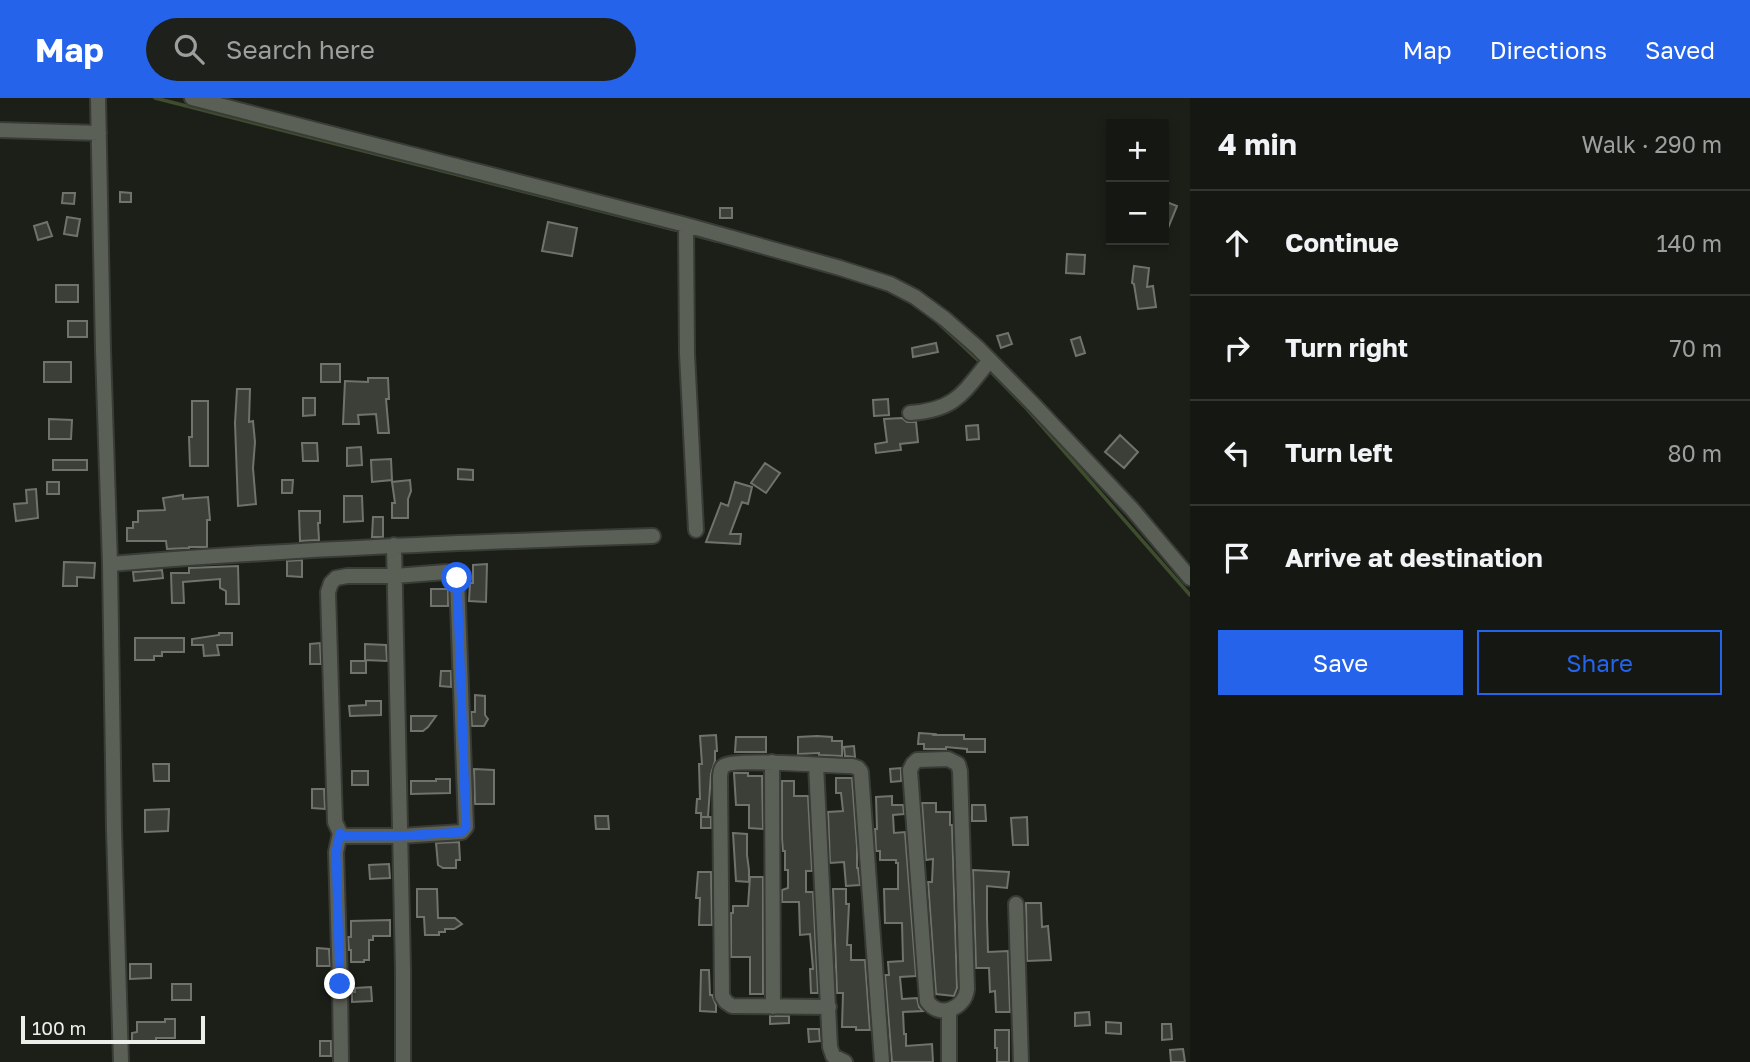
<!DOCTYPE html>
<meta charset="utf-8">
<style>
body{margin:0;font-family:"Golos Text",sans-serif;background:#1e201b;color:#f1f3f6}
.controls{position:absolute;right:21px;top:21px;display:grid;overflow:hidden;border-radius:0px;box-shadow:0 4px 10px #0003}
.controls button{width:63px;height:63px;display:grid;place-items:center;padding:0;border:0;border-bottom:2px solid #343632;background:#151712;color:#f1f3f6;font:35px sans-serif}
.scale{position:absolute;left:21px;bottom:18px;width:184px;box-sizing:border-box;padding-left:7px;border:4px solid #eceee9;border-top:0;font-size:19px;line-height:24px;white-space:nowrap;color:#eceee9;-webkit-text-stroke:5px #1c1f18;paint-order:stroke}
.stop{position:absolute;width:21px;height:21px;margin:-16px;border:5px solid #2563eb;border-radius:50%;background:#fff}
.stop.end{background:#2563eb;border-color:#fff;box-shadow:0 2px 7px #0008}
.list{margin:0;padding:0;list-style:none}
h2{display:flex;justify-content:space-between;align-items:center;height:91px;margin:0;padding:0 28px;font-size:30px}
h2 small{font-size:23px;font-weight:400;color:#9d9f9f}
.list li{display:grid;grid-template-columns:46px 1fr auto;gap:21px;align-items:center;box-sizing:border-box;height:105px;padding:0 28px;border-top:2px solid #343632}
.list b{display:block;font-size:26px;white-space:nowrap}
.list em{font-size:23px;font-style:normal;color:#9d9f9f}
.actions{display:flex;gap:14px;padding:21px 28px}
.actions a{flex:1;padding:16px 0;border:2px solid #2563eb;border-radius:0px;text-align:center;font-size:24px;color:#2563eb}
.actions .main{background:#2563eb;color:#fff}
.icon{flex:none;width:38px;height:38px;fill:none;stroke:currentColor;stroke-width:2;stroke-linecap:round;stroke-linejoin:round}
.map{position:relative;flex:none;width:1190px;height:964px;overflow:hidden}
header{display:flex;align-items:center;gap:42px;box-sizing:border-box;height:98px;padding:0 35px;background:#2563eb;color:#fff}
header strong{font-size:33px}
nav{display:flex;gap:38px;margin-inline-start:auto;font-size:24px}
.search{width:490px;height:63px;background:#1e201b;display:flex;align-items:center;gap:18px;box-sizing:border-box;padding:0 24px;border-radius:38px;color:#9d9f9f;font-size:26px}
main{display:flex}
aside{flex:1;background:#151712}
.map>svg:first-child{display:block}
.lines{fill:none;stroke-linecap:round;stroke-linejoin:round}
.stream{stroke:#3f4d2f;stroke-width:3.5}
.building{fill:#3b3f37;stroke:#6f736b;stroke-width:2}
.minor-casing{stroke:#393b36;stroke-width:18}
.minor{stroke:#5b6057;stroke-width:14}
.route{stroke:#2563eb;stroke-width:9}
</style>
<header>
<strong>Map</strong>
<div class="search"><svg class="icon" aria-label="search" viewBox="0 0 24 24"><circle cx="10" cy="10" r="6"/><path d="M15 15l6 6"/></svg>Search here</div>
<nav><a>Map</a><a>Directions</a><a>Saved</a></nav>
</header>
<main>
<div class="map">
<svg width="1190" height="964" viewBox="0 0 1190 964">
<rect width="100%" height="100%" fill="#1c1f18"/>
<g class="lines">
<!-- stream -->
<path class="stream" d="M155 0 683 134
M690 136 716 143
M935 222 981 265
M987 270 1027 311 1190 497"/>
</g>
<!-- building -->
<path class="building" d="M120 94 131 95V104H120Z
M63 95H75L74 106 62 105Z
M1164 103 1177 108 1164 140Z
M720 110H732V120H720Z
M67 119 80 121 77 138 64 136Z
M47 124 52 138 38 142 34 128Z
M548 124 577 130 572 158 542 153Z
M1067 156 1085 157 1084 176 1066 175Z
M1134 168 1149 170 1147 189 1153 188 1156 209 1138 211 1134 186 1132 185Z
M56 187H78V204H56Z
M68 223H87V239H68Z
M1008 235 1012 246 1001 250 997 238Z
M1080 239 1085 255 1076 258 1071 242Z
M936 245 938 254 913 259 912 250Z
M44 264H71V284H44Z
M321 266H340V284H321Z
M368 280H388L389 301H386L389 335H378L376 316 358 317 359 326H343L345 283 368 284Z
M237 291H250L249 324 253 323 255 344 253 370 256 406 238 408 235 325Z
M303 300H315V317L303 318Z
M888 301 889 317 874 318 873 302Z
M192 303H208V368H190L189 339H192Z
M902 320 907 324H916L918 344 900 346 901 352 876 355 875 346 887 344 884 321Z
M49 321 72 322 71 341H49Z
M978 327 979 341 967 342 966 328Z
M1120 337 1138 354 1124 370 1105 354Z
M302 345H317L318 363H303Z
M361 349 362 367 347 368V350Z
M391 361 392 382 372 384 371 362Z
M53 362H87V372H53Z
M765 365 780 375 766 395 751 385Z
M458 371 473 372V382L458 381Z
M282 382H293L292 395H282Z
M410 382 411 393 408 401V420H392V405H395L392 384Z
M47 384H59V396H47Z
M735 384 752 389 748 406 742 404 730 436H741L740 446 706 444 721 405 728 408Z
M36 391 38 420 16 423 14 406 27 405 26 392Z
M183 397V401L208 399 210 422H207V449H189V450L167 451 166 443H127V430H133V424H138V413L165 412 163 400Z
M344 398H362L363 423 344 424Z
M299 413H320V425H318L319 442 300 443Z
M373 419H383V439H372Z
M302 462V479L287 478V463Z
M64 464 95 465 94 480 77 479V488H63Z
M487 466 486 504 469 503 470 485H473V467Z
M238 468 239 506H226V493L220 490V481L183 484 184 505H172L171 475H189V470Z
M162 472 163 480 134 483 133 474Z
M431 491H448V508H431Z
M219 535H232V547H217L219 557 204 558 203 547H192V541L219 537Z
M135 540H184V554H162V558H154V562H135Z
M320 545 321 566H310V546Z
M365 546 386 547 387 563 365 562Z
M351 563H366V575H351Z
M441 573H451V589L440 588Z
M475 597 485 598V617L488 621 484 628H472L471 614H475Z
M366 603H381V617L350 618 349 608 366 607Z
M411 618H436L428 629 423 633H411Z
M919 635 935 636 934 637H964V641H985V654H967V651L946 649V651H924V646H918Z
M716 637 717 653H715V663L711 676 708 719H701V715H696L697 701H700L699 666H702L700 638Z
M817 638 832 639V643H842V658L819 657V655L798 656V639Z
M736 639H766V654H735Z
M854 648 855 659 845 658 844 649Z
M153 666H169V683H154Z
M901 670V683L891 684 890 671Z
M474 671 494 672V706H475Z
M352 673H368V687H352Z
M734 675H748V678H762L763 731 749 730V707H736Z
M836 680H852L857 749V770H858L860 787 846 788 844 764 830 765 828 714 843 713 841 695H836Z
M436 681H450V695L411 696V683H436Z
M782 683H794V698H808L812 773H806V794H813L818 895H811L810 871H813L810 836 800 837 799 804H782V792L788 790V772H785V753H783L782 741Z
M312 691H324L325 711 312 710Z
M892 698V707H903L904 716 893 717 894 735 905 734 916 878 900 879 902 901 917 900 919 909 923 913 903 914 904 936H906V948L932 946 933 964H892L885 877H889L888 864 903 863 902 825H885L884 791H898V765H896V762H880V753H876L875 731H877L876 699Z
M922 705H936V714H950V727H952L957 890 954 898 936 896 928 784H932L933 761 926 762Z
M972 707H985L986 723H972Z
M169 711 168 733 145 734V712Z
M595 718H608L609 731H596Z
M701 719H711V730H701Z
M1027 719 1028 747H1013L1011 720Z
M733 735 747 736V757L749 772V784L736 783Z
M459 744 460 762H456V770H443L438 767 436 745Z
M389 766 390 780 370 781 369 767Z
M973 772 1009 774 1007 790 987 788V820L988 854 1008 853 1010 914H996L995 893 990 894 989 870H976Z
M698 774H711L712 827H699L700 800H696Z
M750 779H763V896H750V859H731V815H733V808H748Z
M417 791H437L438 820H455L462 826 454 831H445V834H439V837H425L424 819H417Z
M833 791H846V806H849L847 847H851V862H865L870 932H856V929H842L843 895H837Z
M1026 805H1041L1042 829 1048 828 1051 862 1027 863Z
M390 822V838H373V842H369V862H364V864H351V852H349L348 839H351V823Z
M317 850 329 851 330 868H317Z
M130 866H151V880L130 881Z
M701 872H709L710 897H712L716 907V914L700 913Z
M172 886H191V902H172Z
M371 889 372 903 352 904V894H355V890Z
M1089 914 1090 927 1075 928V915Z
M770 918H789V925L770 926Z
M165 921H175V940H156V944L137 945 132 943V935L137 934V924H165Z
M1106 924 1121 925V936L1106 935Z
M1162 926H1171L1172 941 1162 942Z
M808 931H819L820 943 809 944Z
M995 932H1009V964H997V950H995Z
M320 943H331V958H320Z
M1183 951 1185 964H1171L1170 952Z"/>
<g class="lines">
<defs>
<path id="minor" d="M98 0 103 252 110 466 114 732 121 964
M192 0 686 127 840 170 890 186 915 199 945 221 978 250 1035 308 1132 411 1190 480
M0 32 99 35
M686 127 687 256 696 432
M910 315C956 312 963 295 990 262
M394 447 403 872V964
M110 466C291 451 472 444 653 438
M446 474 451 475 457 480 466 729 462 734 400 738H345L340 735 335 724 328 494 331 485 336 480 347 478H395Z
M948 661 958 666 960 673 967 891C965 911 939 921 927 903L910 672 913 666 917 662Z
M772 664 773 909
M816 667 830 949 833 958 845 964
M340 735 336 754 340 886 341 964
M1016 806 1021 964
M829 909 732 908 726 904 722 898 720 678C721 674 720 670 724 668 733 660 834 668 852 668L858 670 861 674 882 964
M949 912V964"/>
</defs>
<!-- minor casing -->
<use href="#minor" class="minor-casing"/>
<!-- minor -->
<use href="#minor" class="minor"/>
</g>
<g class="lines">
<!-- route -->
<path class="route" d="M340 886 336 754 340 735 345 738H400L462 734 466 729 457 480"/>
</g>
</svg>
<div class="controls">
<button>+</button>
<button>−</button>
</div>
<div class="scale">100 m</div>
<div class="stop" style="left:457px;top:480px"></div>
<div class="stop end" style="left:340px;top:886px"></div>
</div>
<aside>
<h2>4 min<small>Walk · 290 m</small></h2>
<ul class="list">
<li><svg class="icon" aria-label="ahead" viewBox="0 0 24 24"><path d="M12 20V5M6 11l6-6 6 6"/></svg><div><b>Continue</b></div><em>140 m</em></li>
<li><svg class="icon" aria-label="right" viewBox="0 0 24 24"><path d="M7 20v-9h11M14 6l5 5-5 5"/></svg><div><b>Turn right</b></div><em>70 m</em></li>
<li><svg class="icon" aria-label="left" viewBox="0 0 24 24"><path d="M17 20v-9H6M10 6l-5 5 5 5"/></svg><div><b>Turn left</b></div><em>80 m</em></li>
<li><svg class="icon" aria-label="arrive" viewBox="0 0 24 24"><path d="M6 21V4h12l-3 4 3 4H6"/></svg><div><b>Arrive at destination</b></div></li>
</ul>
<div class="actions"><a class="main">Save</a><a>Share</a></div>
</aside>
</main>
